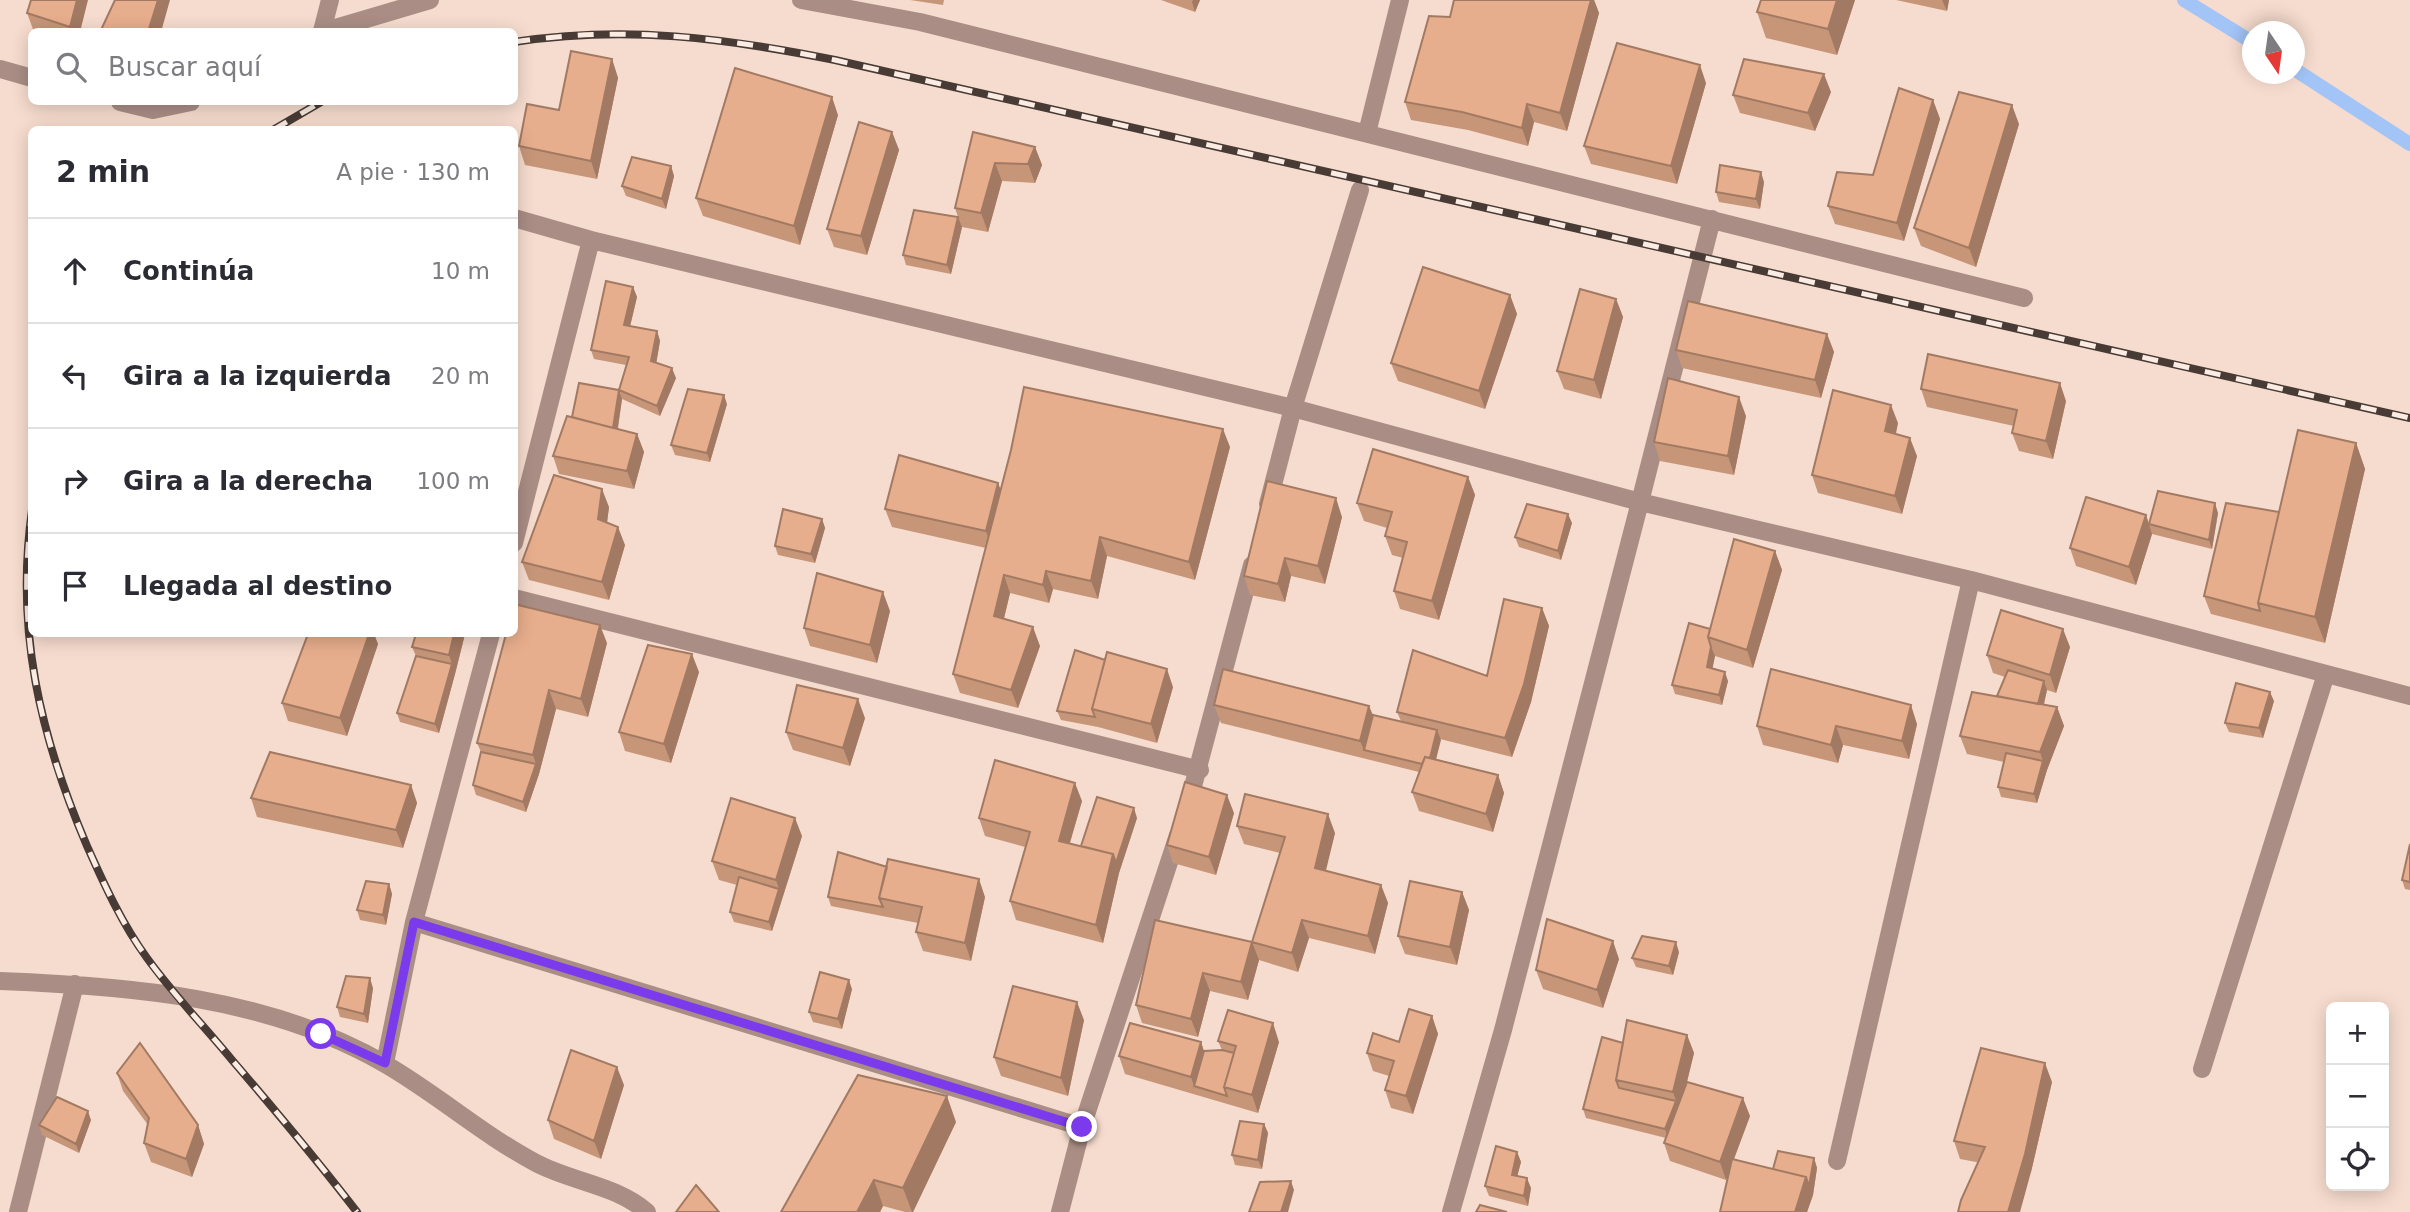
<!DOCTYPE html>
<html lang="es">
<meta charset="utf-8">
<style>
body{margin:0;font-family:"DejaVu Sans",sans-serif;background:#f2f2f3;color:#2b2b33}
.controls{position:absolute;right:21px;bottom:21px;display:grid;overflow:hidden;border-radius:10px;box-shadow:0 4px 18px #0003}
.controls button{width:63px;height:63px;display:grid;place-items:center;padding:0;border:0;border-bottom:2px solid #e1e1e2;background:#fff;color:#2b2b33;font:35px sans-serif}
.compass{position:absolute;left:2242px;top:21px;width:63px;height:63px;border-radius:50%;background:#fff;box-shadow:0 4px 18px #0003;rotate:167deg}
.stop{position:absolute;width:21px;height:21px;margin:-16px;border:5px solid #7c3aed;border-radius:50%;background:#fff}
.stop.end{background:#7c3aed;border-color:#fff;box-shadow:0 2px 7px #0008}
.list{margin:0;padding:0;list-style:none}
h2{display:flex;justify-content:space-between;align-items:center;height:91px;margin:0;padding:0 28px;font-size:30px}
h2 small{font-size:23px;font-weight:400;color:#7c7c81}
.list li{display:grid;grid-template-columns:46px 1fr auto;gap:21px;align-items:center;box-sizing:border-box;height:105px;padding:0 28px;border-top:2px solid #e1e1e2}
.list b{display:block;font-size:26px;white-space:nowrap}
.list em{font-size:23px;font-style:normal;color:#7c7c81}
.icon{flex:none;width:38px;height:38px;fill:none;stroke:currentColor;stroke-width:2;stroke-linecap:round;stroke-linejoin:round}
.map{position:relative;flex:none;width:2410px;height:1212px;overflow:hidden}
.search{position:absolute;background:#fff;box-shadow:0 4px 18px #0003;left:28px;top:28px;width:490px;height:77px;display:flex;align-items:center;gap:18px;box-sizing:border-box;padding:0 24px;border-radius:10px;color:#7c7c81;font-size:26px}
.panel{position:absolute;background:#fff;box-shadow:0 4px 18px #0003;left:28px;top:126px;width:490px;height:511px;border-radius:10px}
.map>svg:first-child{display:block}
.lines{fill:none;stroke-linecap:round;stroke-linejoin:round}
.stream{stroke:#a2c4f6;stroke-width:14}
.minor{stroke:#aa8e85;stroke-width:18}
.rail-casing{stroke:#483b35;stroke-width:8}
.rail{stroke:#fbece3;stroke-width:5;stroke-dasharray:16;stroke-linecap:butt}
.wall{fill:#c79679}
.shaded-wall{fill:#a27a63}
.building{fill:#e7ae8d;stroke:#a27a63;stroke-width:2}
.route{stroke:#7c3aed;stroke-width:9}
</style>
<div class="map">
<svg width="2410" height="1212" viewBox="0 0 2410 1212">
<rect width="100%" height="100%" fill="#f6dcce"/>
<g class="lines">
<!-- stream -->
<path class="stream" d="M2184 0 2252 42
M2294 69 2410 144"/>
<!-- minor -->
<path class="minor" d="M801 0 920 22 2024 298
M322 31 330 0
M322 32 430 0
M0 69 32 78
M120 102 153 110 191 102
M1367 133 1400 0
M514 218 591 240 1293 408 1640 502 1712 219
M1268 504 1293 408 1360 190
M514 543 591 240
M514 598 1200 770
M1188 805 1252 565
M414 922 1082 1127
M0 981C131 986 269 997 385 1064 437 1094 483 1135 536 1163 572 1182 616 1185 647 1212
M385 1063 414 922 491 634
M2202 1069 2326 674
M1837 1161 1971 580
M18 1212 75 984
M1060 1212 1082 1127 1178 835
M1451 1212 1503 1030 1640 502 1971 580 2410 696"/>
<defs>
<path id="rail" d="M514 42C626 25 725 38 835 60L2410 418
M273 130 321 102
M32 510C15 630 40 736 87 846 104 884 122 924 147 958 173 994 204 1026 232 1060 275 1110 317 1160 357 1212"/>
</defs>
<!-- rail casing -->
<use href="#rail" class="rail-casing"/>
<!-- rail -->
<use href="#rail" class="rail"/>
</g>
<!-- wall -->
<path class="wall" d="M31 0 80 32H34L27 13Z
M910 0H944L943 5Z
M1161 0H1200L1195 12Z
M1454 0H1594L1599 13 1567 131 1534 122 1528 146 1468 130 1411 120 1405 102 1450 17Z
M1855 0 1837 55 1766 38 1757 12Z
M1896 0H1949L1947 11Z
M612 59 618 78 597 179 525 165 519 146 559 110Z
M1706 83 1677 184 1591 164 1584 146Z
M1831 92 1815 131 1740 113 1733 95Z
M1933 100 1940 119 1904 241 1835 224 1828 206 1873 175Z
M838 115 800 245 703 216 696 198Z
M2019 124 1976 267 1921 246 1914 228Z
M892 132 899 150 867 255 834 247 827 229Z
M973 132 1035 147 1042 165 1035 183 1002 181 988 232 962 227 951 274 906 265 903 255 958 217 955 208Z
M671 166 674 176 666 209 626 196 622 186Z
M1764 182 1760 209 1719 202 1716 192Z
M633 287 637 297 630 326 657 331 660 341 656 363 676 378 660 416 622 399 618 429 637 434 644 452 634 489 559 474 553 456 572 417 619 390 626 365 594 359 591 350Z
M1510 295 1517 314 1485 409 1398 381 1391 363Z
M1616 299 1623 317 1601 399 1564 389 1557 371Z
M1827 334 1834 352 1821 398 1682 368 1676 350Z
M1921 389 2066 401 2053 459 2019 451 2012 433 2014 426 1927 407Z
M727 404 710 462 675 455 671 445Z
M1746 416 1734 475 1660 461 1654 442Z
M1898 423 1896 434 1917 456 1902 514 1818 493 1812 475Z
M2356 443 2365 469 2325 643 2211 614 2204 596 2279 512Z
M1230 447 1195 580 1107 556 1098 599 1053 589 1049 603 1010 593 1004 619 1040 646 1018 708 960 693 953 674 986 548 892 527 885 509 998 483 1001 491Z
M1468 477 1475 495 1439 620 1400 609 1394 591 1403 558 1392 555 1385 536 1387 528 1364 521 1357 503Z
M609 507 607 523 625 545 609 600 529 580 522 562Z
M2218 513 2212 549 2152 534 2136 585 2076 566 2070 548 2146 515 2149 524Z
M1342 517 1325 584 1291 576 1285 602 1250 595 1244 576Z
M822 519 825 528 815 563 778 555 775 546Z
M1572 523 1561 560 1519 547 1515 537Z
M1775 551 1782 570 1753 668 1715 656 1712 668 1728 681 1722 705 1675 694 1672 685 1710 629Z
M1542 608 1549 626 1531 702 1512 757 1440 739 1436 759 1498 775 1504 793 1493 832 1419 811 1412 792 1419 772 1221 723 1214 705 1369 706 1373 715 1401 721 1397 712 1487 676Z
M890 611 877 663 810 646 804 628Z
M308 634H374L378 644 347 736 288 721 282 703Z
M416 634H465L455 674 439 733 400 722 397 713 416 656 412 647Z
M607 643 588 717 556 709 539 774 526 812 476 795 473 785 481 752 477 743Z
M2070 647 2056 693 2047 690 2044 705 2057 707 2064 726 2047 770 2037 803 2001 797 1998 787 2004 762 1967 754 1960 736 1997 696 2005 677 1993 673 1987 655Z
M699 672 671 763 625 751 619 732Z
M1173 687 1157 743 1098 727 1061 720 1057 711Z
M2274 701 2263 738 2229 732 2225 723Z
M865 718 850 766 793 750 786 732Z
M1917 724 1909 759 1843 745 1838 763 1763 745 1757 726Z
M411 785 417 803 403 848 257 817 251 798Z
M1082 801 1070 843 1081 846 1137 818 1119 873 1103 943 1016 920 1010 901 1025 847 985 836 979 818Z
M1234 813 1216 875 1173 863 1167 845Z
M1237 826 1335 833 1325 871 1381 885 1388 903 1375 954 1309 938 1298 972 1259 960 1248 1000 1210 991 1198 1037 1142 1023 1136 1005 1252 942 1280 853 1244 844Z
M802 836 772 931 734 922 730 912 737 885 719 880 712 861Z
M2410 844V890L2405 889 2402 880Z
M389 884 392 894 386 925 360 920 357 910Z
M1462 892 1469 910 1457 965 1405 954 1398 936Z
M828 897H985L971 961 923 951 916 932 918 923 831 906Z
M1679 952 1673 975 1636 967 1632 958Z
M1619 959 1603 1008 1543 989 1536 970Z
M373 988 368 1023 340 1017 337 1007Z
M852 989 842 1029 813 1022 809 1012Z
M1432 1016 1438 1034 1413 1114 1391 1108 1385 1090 1389 1076 1373 1071 1367 1053 1399 1042Z
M1084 1020 1068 1096 1001 1076 994 1057Z
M1687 1035 1694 1053 1687 1082 1750 1116 1734 1159 1773 1169 1814 1158 1817 1168 1813 1195 1807 1212 1728 1176 1726 1180 1670 1161 1664 1143 1666 1138 1586 1118 1583 1109 1623 1043Z
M1218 1041 1279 1042 1258 1113 1125 1074 1119 1056 1201 1042 1204 1051 1222 1050Z
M117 1073 198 1125 204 1144 192 1177 151 1162 144 1143 148 1125 123 1091Z
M2052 1082 2031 1172 1960 1159 1954 1141Z
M624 1085 601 1159 554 1139 548 1120Z
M91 1120 79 1153 42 1135 39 1125Z
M956 1122 913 1212H905L883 1206 880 1212H781Z
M1264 1124 1268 1133 1262 1169 1235 1165 1232 1155Z
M1517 1152 1521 1162 1517 1176 1531 1188 1528 1206 1489 1196 1485 1186Z"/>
<!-- shaded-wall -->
<path class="shaded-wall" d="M77 0H88L80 32H72L70 27Z
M158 0H170L161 32H148Z
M1193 0H1200L1195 12 1192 2Z
M1591 0H1594L1599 13 1567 131 1560 113Z
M1837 0H1855L1837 55 1828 29Z
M1942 0H1949L1947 11Z
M612 59 618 78 597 179 591 161Z
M1700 65 1706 83 1677 184 1671 166Z
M1824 74 1831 92 1815 131 1808 113Z
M832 97 838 115 800 245 794 226Z
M1933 100 1940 119 1904 241 1897 223Z
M1527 104 1534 122 1528 146 1522 128Z
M2012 105 2019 124 1976 267 1969 248Z
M892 132 899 150 867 255 861 236Z
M1035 147 1042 165 1035 183 1028 164Z
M995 163 1002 181 988 232 981 213Z
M671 166 674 176 666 209 662 199Z
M1761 172 1764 182 1760 209 1756 199Z
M958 217 962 227 951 274 947 265Z
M633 287 637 297 628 335 624 325Z
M1510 295 1517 314 1485 409 1479 391Z
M1616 299 1623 317 1601 399 1594 380Z
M657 331 660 341 655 371 651 361Z
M1827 334 1834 352 1821 398 1815 380Z
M672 368 676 378 660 416 657 406Z
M2060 383 2066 401 2053 459 2046 441Z
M619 390 622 399 615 445 611 436Z
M724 395 727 404 710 462 707 453Z
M1739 397 1746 416 1734 475 1728 456Z
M1891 405 1898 423 1892 449 1885 431Z
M1223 429 1230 447 1195 580 1189 562Z
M637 434 644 452 634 489 627 471Z
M1910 438 1917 456 1902 514 1895 496Z
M2356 443 2365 469 2325 643 2315 617Z
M1468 477 1475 495 1439 620 1432 601Z
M998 483 1005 501 992 550 986 531Z
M602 489 609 507 605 538 598 519Z
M1336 498 1342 517 1325 584 1318 566Z
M2215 503 2218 513 2212 549 2209 540Z
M1568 514 1572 523 1561 560 1558 551Z
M2146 515 2152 534 2136 585 2129 567Z
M822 519 825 528 815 563 811 554Z
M618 527 625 545 609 600 602 582Z
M1100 537 1107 556 1098 599 1091 581Z
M1775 551 1782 570 1753 668 1747 650Z
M1285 558 1291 576 1285 602 1278 584Z
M1046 571 1053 589 1049 603 1043 585Z
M1004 575 1010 593 1000 634 994 616Z
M883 592 890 611 877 663 870 645Z
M1542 608 1549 626 1531 702 1512 757 1505 738Z
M600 625 607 643 588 717 581 699Z
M1033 627 1040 646 1018 708 1011 690Z
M2063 629 2070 647 2056 693 2050 675Z
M369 634H374L378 644 347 736 340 718Z
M454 634H465L455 674 439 733 435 724 452 664 449 655Z
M1711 647 1715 656 1711 676 1707 667Z
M692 654 699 672 671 763 664 744Z
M1167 669 1173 687 1157 743 1151 724Z
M1725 672 1728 681 1722 705 1719 695Z
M2044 681 2047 690 2039 723 2036 713Z
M549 690 556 709 539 774 526 812 523 802 536 764 533 755Z
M2270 692 2274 701 2263 738 2259 728Z
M858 699 865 718 850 766 843 748Z
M1911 705 1917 724 1909 759 1902 741Z
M1369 706 1376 724 1364 750 1360 741Z
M2057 707 2064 726 2047 770 2037 803 2034 794 2043 761 2040 752Z
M1836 726 1843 745 1838 763 1831 745Z
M1437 730 1441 740 1432 775 1428 766Z
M1498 775 1504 793 1493 832 1486 814Z
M1075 783 1082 801 1065 859 1059 841Z
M411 785 417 803 403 848 396 830Z
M1227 795 1234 813 1216 875 1209 857Z
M1134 808 1137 818 1119 873 1103 943 1096 925 1113 854Z
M1328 814 1335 833 1322 887 1315 868Z
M795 818 802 836 772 931 769 922 779 889 776 880Z
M979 879 985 897 971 961 965 943Z
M389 884 392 894 386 925 383 915Z
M1381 885 1388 903 1375 954 1368 936Z
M1462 892 1469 910 1457 965 1450 947Z
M1302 920 1309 938 1298 972 1292 953Z
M1613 941 1619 959 1603 1008 1597 990Z
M1252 942 1259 960 1248 1000 1241 982Z
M1676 942 1679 952 1673 975 1669 966Z
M1203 973 1210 991 1198 1037 1191 1019Z
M370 978 373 988 368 1023 364 1014Z
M849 980 852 989 842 1029 838 1019Z
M1077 1002 1084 1020 1068 1096 1061 1078Z
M1432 1016 1438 1034 1413 1114 1406 1096Z
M1273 1023 1279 1042 1258 1113 1252 1095Z
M1687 1035 1694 1053 1680 1110 1668 1138 1665 1129 1676 1101 1673 1092Z
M1201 1042 1207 1061 1194 1086 1191 1077Z
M2045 1063 2052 1082 2031 1172 2020 1212H2008Z
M617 1067 624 1085 601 1159 594 1141Z
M947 1096 956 1122 913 1212H912L903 1188Z
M1743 1098 1750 1116 1726 1180 1720 1162Z
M88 1111 91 1120 79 1153 76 1144Z
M1264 1124 1268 1133 1262 1169 1258 1160Z
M198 1125 204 1144 192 1177 186 1159Z
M1517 1152 1521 1162 1515 1185 1512 1175Z
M1814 1158 1817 1168 1813 1195 1809 1186Z
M1806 1177 1813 1195 1807 1212H1795Z
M1527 1178 1531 1188 1528 1206 1524 1196Z
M874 1180 883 1206 880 1212H857Z
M1291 1181 1294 1190 1288 1212H1281Z"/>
<!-- building -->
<path class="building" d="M31 0H77L70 27 27 13Z
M115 0H158L148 32H100Z
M1454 0H1591L1560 113 1527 104 1522 128 1462 112 1405 102 1429 16 1450 17Z
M1761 0H1837L1828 29 1757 12Z
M1617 43 1700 65 1671 166 1584 146Z
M571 51 612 59 591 161 519 146 527 104 559 110Z
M1744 59 1824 74 1808 113 1733 95Z
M735 68 832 97 794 226 696 198Z
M1899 88 1933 100 1897 223 1828 206 1837 172 1873 175Z
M1959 92 2012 105 1969 248 1914 228Z
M859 122 892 132 861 236 827 229Z
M973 132 1035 147 1028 164 995 163 981 213 955 208Z
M632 157 671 166 662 199 622 186Z
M1720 165 1761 172 1756 199 1716 192Z
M914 210 958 217 947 265 903 255Z
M1423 267 1510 295 1479 391 1391 363Z
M606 281 633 287 624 325 657 331 651 361 672 368 657 406 619 390 613 428 572 417 579 383 619 390 629 357 591 350Z
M1580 289 1616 299 1594 380 1557 371Z
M1688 301 1827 334 1815 380 1676 350Z
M1928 354 2060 383 2046 441 2012 433 2017 410 1921 389Z
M1668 378 1739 397 1728 456 1654 442Z
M1024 387 1223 429 1189 562 1100 537 1091 581 1046 571 1043 585 1004 575 994 616 1033 627 1011 690 953 674 1011 450Z
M688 389 724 395 707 453 671 445Z
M1833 390 1891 405 1885 431 1910 438 1895 496 1812 475Z
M567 416 637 434 627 471 553 456Z
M2298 430 2356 443 2315 617 2258 603Z
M1373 449 1468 477 1432 601 1394 591 1407 542 1385 536 1392 512 1357 503Z
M899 455 998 483 986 531 885 509Z
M554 475 602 489 598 519 618 527 602 582 522 562Z
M1267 481 1336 498 1318 566 1285 558 1278 584 1244 576Z
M2158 491 2215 503 2209 540 2149 524Z
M2086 497 2146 515 2129 567 2070 548Z
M2226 503 2279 512 2258 603 2260 611 2204 596Z
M1527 504 1568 514 1558 551 1515 537Z
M783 509 822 519 811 554 775 546Z
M1734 539 1775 551 1747 650 1708 637Z
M817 573 883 592 870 645 804 628Z
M1504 599 1542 608 1524 684 1505 738 1397 712 1413 650 1487 676Z
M514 604 600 625 581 699 549 690 533 755 477 743 506 634H514Z
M2001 610 2063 629 2050 675 1987 655Z
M1689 623 1710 629 1708 637 1711 647 1707 667 1725 672 1719 695 1672 685Z
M308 634H369L340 718 282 703Z
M416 634H454L449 655 412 647Z
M648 645 692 654 664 744 619 732Z
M1075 650 1105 660 1092 709 1095 717 1057 711Z
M1107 652 1167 669 1151 724 1092 709Z
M416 656 452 664 435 724 397 713Z
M1223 669 1369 706 1360 741 1214 705Z
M1771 669 1911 705 1902 741 1836 726 1831 745 1757 726Z
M2008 670 2044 681 2038 704 1997 696Z
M2236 683 2270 692 2259 728 2225 723Z
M797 685 858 699 843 748 786 732Z
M1972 692 2057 707 2040 752 1960 736Z
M1373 715 1437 730 1430 758 1425 757 1422 764 1364 750Z
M270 752 411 785 396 830 251 798Z
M481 752 536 764 523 802 473 785Z
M2006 753 2043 761 2034 794 1998 787Z
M1425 757 1498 775 1486 814 1412 792Z
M995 760 1075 783 1059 841 1113 854 1096 925 1010 901 1030 832 979 818Z
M1185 782 1227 795 1209 857 1167 845Z
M1245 794 1328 814 1315 868 1381 885 1368 936 1302 920 1292 953 1252 942 1285 837 1237 826Z
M1097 797 1134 808 1116 863 1113 854 1081 846Z
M731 798 795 818 776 880 712 861Z
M2410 844V882L2402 880Z
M838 852 887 867 879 898 883 907 828 897Z
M888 859 979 879 965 943 916 932 922 907 879 898Z
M739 877 779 889 769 922 730 912Z
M366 881 389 884 383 915 357 910Z
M1410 881 1462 892 1450 947 1398 936Z
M1547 919 1613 941 1597 990 1536 970Z
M1155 920 1252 942 1241 982 1203 973 1191 1019 1136 1005Z
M1642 936 1676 942 1669 966 1632 958Z
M820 972 849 980 838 1019 809 1012Z
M346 976 370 978 364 1014 337 1007Z
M1013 986 1077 1002 1061 1078 994 1057Z
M1409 1009 1432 1016 1406 1096 1385 1090 1394 1061 1367 1053 1373 1033 1399 1042Z
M1228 1010 1273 1023 1252 1095 1224 1087 1236 1046 1218 1041Z
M1627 1020 1687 1035 1673 1092 1616 1080Z
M1130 1023 1201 1042 1191 1077 1119 1056Z
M1602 1037 1623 1043 1616 1080 1619 1088 1676 1101 1665 1129 1583 1109Z
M140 1043 198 1125 186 1159 144 1143 149 1118 117 1073Z
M1981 1048 2045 1063 2025 1154 2008 1212H1958L1961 1200 1985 1147 1954 1141Z
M571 1050 617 1067 594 1141 548 1120Z
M1222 1050 1234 1053 1224 1087 1227 1096 1194 1086 1204 1051Z
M858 1075 947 1096 903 1188 874 1180 857 1212H781Z
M1687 1082 1743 1098 1720 1162 1664 1143Z
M57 1097 88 1111 76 1144 39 1125Z
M1240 1121 1264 1124 1258 1160 1232 1155Z
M1496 1146 1517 1152 1512 1175 1527 1178 1524 1196 1485 1186Z
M1778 1151 1814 1158 1809 1186 1806 1177 1773 1169Z
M1732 1159 1806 1177 1795 1212H1720Z
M1291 1181 1281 1212H1249L1260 1182Z
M696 1185 719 1212H676Z
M1480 1205 1507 1212H1476Z"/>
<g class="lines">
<!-- route -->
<path class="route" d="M321 1034 385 1063 414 922 1082 1127"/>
</g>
</svg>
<div class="controls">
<button>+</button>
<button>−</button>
<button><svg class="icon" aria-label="locate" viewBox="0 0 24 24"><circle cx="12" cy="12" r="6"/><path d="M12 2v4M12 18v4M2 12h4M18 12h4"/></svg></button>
</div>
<svg class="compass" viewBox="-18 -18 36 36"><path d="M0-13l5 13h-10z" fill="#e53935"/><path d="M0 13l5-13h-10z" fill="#7c7c81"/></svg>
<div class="stop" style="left:321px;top:1034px"></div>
<div class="stop end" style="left:1082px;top:1127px"></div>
<div class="search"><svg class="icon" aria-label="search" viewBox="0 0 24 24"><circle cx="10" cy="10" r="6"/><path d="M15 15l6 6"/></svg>Buscar aquí</div>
<section class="panel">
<h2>2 min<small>A pie · 130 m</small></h2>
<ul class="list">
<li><svg class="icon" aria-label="ahead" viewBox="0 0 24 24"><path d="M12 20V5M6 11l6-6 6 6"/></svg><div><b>Continúa</b></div><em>10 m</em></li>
<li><svg class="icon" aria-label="left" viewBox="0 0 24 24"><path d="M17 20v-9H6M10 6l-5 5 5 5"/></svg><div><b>Gira a la izquierda</b></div><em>20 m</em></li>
<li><svg class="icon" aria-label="right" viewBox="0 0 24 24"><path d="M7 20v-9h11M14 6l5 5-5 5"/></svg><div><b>Gira a la derecha</b></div><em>100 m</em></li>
<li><svg class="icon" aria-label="arrive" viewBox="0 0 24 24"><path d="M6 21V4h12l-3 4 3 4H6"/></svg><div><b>Llegada al destino</b></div></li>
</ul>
</section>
</div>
